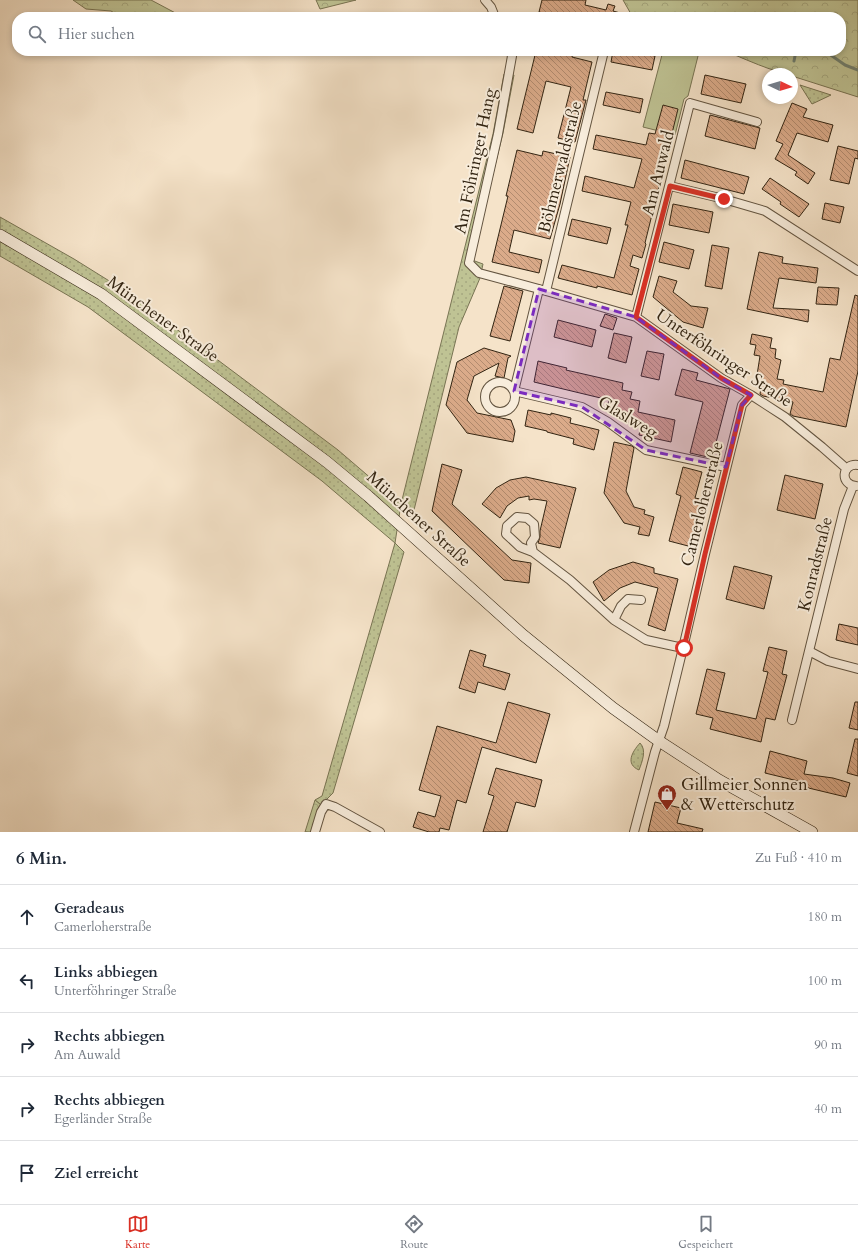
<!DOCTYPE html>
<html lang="de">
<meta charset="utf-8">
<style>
body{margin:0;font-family:Cardo,serif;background:#f2f2f3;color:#1f2937}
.compass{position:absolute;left:762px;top:68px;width:36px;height:36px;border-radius:50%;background:#fff;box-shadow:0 2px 6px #0003;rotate:94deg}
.stop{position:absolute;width:12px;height:12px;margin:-9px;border:3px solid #d93025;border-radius:50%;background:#fff}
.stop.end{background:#d93025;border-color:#fff;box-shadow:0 1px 4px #0008}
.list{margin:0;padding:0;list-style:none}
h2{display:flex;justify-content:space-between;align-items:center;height:52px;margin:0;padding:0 16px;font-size:17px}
h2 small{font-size:13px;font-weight:400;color:#747a83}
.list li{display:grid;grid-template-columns:26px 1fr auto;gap:12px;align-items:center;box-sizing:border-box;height:64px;padding:0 16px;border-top:1px solid #e0e1e3}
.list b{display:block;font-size:15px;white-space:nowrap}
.list p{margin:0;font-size:13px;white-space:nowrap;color:#747a83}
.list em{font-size:13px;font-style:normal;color:#747a83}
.icon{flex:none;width:22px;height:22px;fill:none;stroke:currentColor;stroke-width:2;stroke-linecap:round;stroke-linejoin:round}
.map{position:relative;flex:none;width:858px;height:832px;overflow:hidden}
.search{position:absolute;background:#fff;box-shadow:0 2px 6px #0003;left:12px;right:12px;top:12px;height:44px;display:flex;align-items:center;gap:10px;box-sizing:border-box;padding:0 14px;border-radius:16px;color:#747a83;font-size:15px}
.sheet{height:372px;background:#fff}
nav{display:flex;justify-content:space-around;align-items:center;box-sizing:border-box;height:56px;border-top:1px solid #e0e1e3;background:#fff;font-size:11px;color:#747a83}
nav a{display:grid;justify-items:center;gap:2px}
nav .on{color:#d93025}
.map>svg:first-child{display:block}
.grass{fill:url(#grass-dots);stroke:#787453}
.forest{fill:url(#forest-crowns);stroke:#787453}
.garden{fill:#bfc394;stroke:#787453}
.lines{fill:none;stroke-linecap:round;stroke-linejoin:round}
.stream{stroke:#728171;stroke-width:3}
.building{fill:url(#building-back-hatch);stroke:#322412}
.street-casing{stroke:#635440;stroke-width:10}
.secondary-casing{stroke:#322412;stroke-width:12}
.street{stroke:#f8eddc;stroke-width:8}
.secondary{stroke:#f8eddc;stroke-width:11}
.route{stroke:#d93025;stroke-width:5}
.marked{fill:#7b2cbf;fill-opacity:0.2;stroke:#7b2cbf;stroke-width:3;stroke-dasharray:8 5;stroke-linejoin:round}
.labels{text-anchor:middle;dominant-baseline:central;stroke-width:4;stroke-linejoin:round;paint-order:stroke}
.street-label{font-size:17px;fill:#322412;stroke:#f8eddc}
.poi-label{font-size:17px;fill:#322412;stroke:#f8eddc;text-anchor:start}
</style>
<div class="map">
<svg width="858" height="832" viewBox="0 0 858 832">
<defs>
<pattern id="grass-dots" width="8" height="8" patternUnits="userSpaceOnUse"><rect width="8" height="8" fill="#bfc394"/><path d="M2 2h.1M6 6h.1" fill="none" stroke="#a5a77f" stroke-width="1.8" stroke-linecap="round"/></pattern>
<pattern id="forest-crowns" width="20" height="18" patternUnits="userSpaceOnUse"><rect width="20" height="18" fill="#bfc394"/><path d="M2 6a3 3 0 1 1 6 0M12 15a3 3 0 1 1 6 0" fill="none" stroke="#a5a77f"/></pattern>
<pattern id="building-back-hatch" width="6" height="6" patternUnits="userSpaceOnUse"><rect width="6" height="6" fill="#dbab8a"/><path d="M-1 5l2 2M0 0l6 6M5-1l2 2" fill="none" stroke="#b28b6f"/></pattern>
</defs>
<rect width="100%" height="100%" fill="#f5e3c9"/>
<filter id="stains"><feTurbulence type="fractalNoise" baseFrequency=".005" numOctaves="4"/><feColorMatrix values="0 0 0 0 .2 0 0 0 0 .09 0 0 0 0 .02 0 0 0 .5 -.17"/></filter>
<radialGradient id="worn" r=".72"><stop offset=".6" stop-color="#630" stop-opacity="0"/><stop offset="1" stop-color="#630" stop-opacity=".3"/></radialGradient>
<!-- grass -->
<path class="grass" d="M504 74 514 75 503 133 472 260 483 264 480 278 459 327 414 510 401 504 395 543 404 552 333 793 321 805 315 800 322 796 395 543 322 481 88 307 0 256V217L74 259 127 292 338 450 401 504 493 134Z
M800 85 831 95 812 104Z
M640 743C647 750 642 762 639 770 625 764 632 752 640 743Z"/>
<!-- forest -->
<path class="forest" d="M73 0H151L183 17H121L111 11 86 9Z
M316 0H356L320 9Z
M623 0H858V97L792 76V74C776 74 741 57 725 51H841V17H638L631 14Z
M315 800 321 805 313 832H305Z"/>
<!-- garden -->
<path class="garden" d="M663 51H695L698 56 688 96 684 99 675 135 643 127Z"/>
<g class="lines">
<!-- stream -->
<path class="stream" d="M825 51 845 65 858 70
M794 61 796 51"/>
</g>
<!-- building -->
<path class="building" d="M542 0H586L585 5 606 10 608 4 615 6 613 11 624 14V17H561L539 12Z
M536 51H573L572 57 592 62 583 100H586L575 142 558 138 571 87 546 81 533 133 517 129Z
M613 51H630L655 56 652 70 611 62Z
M705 75 746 84 741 103 701 94Z
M606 92 643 99 640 113 603 105Z
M792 103 807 109 803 117 833 125 828 142 797 133 788 155 815 173 808 184 795 175 797 172 775 159 783 144 776 141Z
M663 105 678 109 645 243 646 244 642 258 633 255 630 266 639 269 632 295 597 286V288L558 278 562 265 614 278 628 225H625L631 202 582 191 585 176 634 188 642 159 593 149 596 135 646 145 649 133 655 134Z
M710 115 760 128 755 149 705 136Z
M838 146 858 151V159L855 158 849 184 830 180Z
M517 150 542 156 543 151 570 157 560 204 550 239 514 230 509 252 542 260 539 273 492 262 508 196H506Z
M685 160 749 177 744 194 681 178Z
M770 178 809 204 799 217 780 204 781 202 762 189Z
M825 203 844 207 840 223 822 219Z
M673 204 713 212 709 233 669 225Z
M572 219 611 228 607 244 568 235Z
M664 242 694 250 689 269 659 262Z
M712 245 729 248 722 289 705 286Z
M759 252 783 257 782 263 818 268 816 283 779 278 773 308 809 310 808 322 747 309Z
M659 276 677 281 673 292 691 306 708 308 703 328 683 322 653 297Z
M504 286 523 291 510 341 490 336Z
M818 287 839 288 837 305 816 304Z
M855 295 858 296V371L846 427 793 416 790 414 793 402 763 396 760 394 763 376 757 375 760 356 754 355 756 345 750 344 752 334 772 338 770 348 776 349 775 358 781 360 777 379 784 380 783 384 823 392 830 358 840 360Z
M605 314 617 318 613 330 600 326Z
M558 320 596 330 592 347 554 337Z
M614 333 632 337 626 363 608 358Z
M484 348 511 356 508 358 504 378 495 376 499 363 474 376 467 400 477 413 511 420 515 431 513 442 467 433 446 405 457 362Z
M647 351 664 354 659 380 641 376Z
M538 361 567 368 566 370 623 383 622 390 632 392 630 399 640 401 638 412 675 420 671 442 639 435 641 425 625 422 626 413 616 410 617 406 608 404 609 400 534 382Z
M682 369 698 373 696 380 730 389 712 458 690 453 703 402 675 395Z
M528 410 551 415V413L571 418 570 423 599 430 594 450 573 444 574 439 547 432V431L525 426Z
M614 442 632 446 634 448 626 491 634 507 645 510 644 514 654 517 649 536 638 534 640 527 624 523 604 493Z
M442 464 462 470 452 504 512 560 531 563 529 583 504 580 432 511Z
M683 467 702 472 695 498 705 500 692 547 669 541 681 496 676 494Z
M785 475 823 484 815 519 777 510Z
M526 477 576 488 560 548 538 543 540 537V531L547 501 534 499 529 500V496L518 498 507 506 500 518 482 504 496 488 510 480Z
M633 562 654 568V573L678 579 665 631 648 625 658 588 635 582 620 588 604 601 593 582 609 570Z
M734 566 772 576 764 609 726 599Z
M839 624 858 628V645L836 640Z
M769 647 787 651 782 674 787 675 775 720 766 718 761 742 710 729 713 718 696 714 707 669 725 673 716 710 756 719 768 672 763 671Z
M470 650 486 655 483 666 510 674 505 690 478 682 475 693 459 688Z
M508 702 550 714 536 763 482 747 466 803 457 800 449 830 440 828 439 832H429L413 827 418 812 435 817 441 796 419 790 437 726 496 743Z
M855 702H858V730L849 728Z
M855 739H858V776L847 773Z
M770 751 807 761 804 774 833 778 850 783 846 797 796 785 798 781 765 773Z
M496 768 542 780 535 807 516 802 507 832H483L494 796 488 794Z
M655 802 681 808 677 823 703 829 702 832H648Z"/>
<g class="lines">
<defs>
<path id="street" d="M485 0 491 7 495 17
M510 51 512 56 498 134 469 263 479 273 539 289 636 317 721 378 751 395 785 417 822 447 847 469
M670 186 724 199 765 211 858 271
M539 289 514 391 582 407 608 422 646 450 726 467
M546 291 604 51
M636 317 690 103 757 122
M485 397a15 15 0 1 1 30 0a15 15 0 1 1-30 0Z
M853 486 844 509 809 651 828 661 858 669
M856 486C840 485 841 463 858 465
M533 552 531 543 535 537 534 524 527 518 517 517 507 526 506 534 520 547 533 552 570 580 614 620
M641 600 628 599 621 606 614 620 646 640 683 648
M792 720 809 651
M315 832 321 812 326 804 335 807 380 832
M634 832 655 752 664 726 683 648 705 554 742 405 751 395"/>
<path id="secondary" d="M0 235 101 294 327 462 368 496 523 635 613 708 659 741 719 780 812 832"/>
</defs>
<!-- street casing -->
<use href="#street" class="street-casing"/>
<!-- secondary casing -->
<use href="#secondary" class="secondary-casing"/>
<!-- street -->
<use href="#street" class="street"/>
<!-- secondary -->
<use href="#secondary" class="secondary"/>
</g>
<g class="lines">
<!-- route -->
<path class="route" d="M684 648 705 554 742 405 751 395 721 378 636 317 670 186 724 199"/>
</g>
<!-- marked area -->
<path class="marked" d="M539 289 636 317 721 378 751 395 742 405 726 467 646 450 582 407 514 391Z"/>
<!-- icons -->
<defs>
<symbol id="shop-pin" viewBox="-11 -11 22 30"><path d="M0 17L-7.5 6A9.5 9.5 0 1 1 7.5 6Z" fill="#8f2418" stroke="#f8eddc"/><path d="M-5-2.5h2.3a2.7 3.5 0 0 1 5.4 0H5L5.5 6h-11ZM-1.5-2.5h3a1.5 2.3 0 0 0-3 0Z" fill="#fff"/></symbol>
</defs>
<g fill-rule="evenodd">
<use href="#shop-pin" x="656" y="783" width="22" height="30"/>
</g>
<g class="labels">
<!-- street labels -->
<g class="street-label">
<text transform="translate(475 161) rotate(-78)">Am Föhringer Hang</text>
<text transform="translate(560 167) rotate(-76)">Böhmerwaldstraße</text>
<text transform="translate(658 173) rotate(-76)">Am Auwald</text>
<text transform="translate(163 319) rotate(36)">Münchener Straße</text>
<text transform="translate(724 358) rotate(34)">Unterföhringer Straße</text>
<text transform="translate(628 417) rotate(31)">Glaslweg</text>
<text transform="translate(702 504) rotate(-76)">Camerloherstraße</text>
<text transform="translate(419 519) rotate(42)">Münchener Straße</text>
<text transform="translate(815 564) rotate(-76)">Konradstraße</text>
</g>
<!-- poi labels -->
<g class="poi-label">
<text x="681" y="784">Gillmeier Sonnen<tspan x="681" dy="20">&amp; Wetterschutz</tspan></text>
</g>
</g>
<rect width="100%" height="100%" filter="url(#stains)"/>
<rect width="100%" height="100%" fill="url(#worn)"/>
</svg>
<svg class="compass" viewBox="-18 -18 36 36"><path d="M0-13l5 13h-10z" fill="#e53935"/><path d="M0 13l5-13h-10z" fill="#747a83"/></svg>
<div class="stop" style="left:684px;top:648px"></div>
<div class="stop end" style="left:724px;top:199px"></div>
<div class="search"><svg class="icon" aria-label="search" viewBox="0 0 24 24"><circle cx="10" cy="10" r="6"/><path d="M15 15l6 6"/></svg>Hier suchen</div>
</div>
<section class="sheet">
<h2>6 Min.<small>Zu Fuß · 410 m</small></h2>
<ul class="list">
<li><svg class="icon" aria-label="ahead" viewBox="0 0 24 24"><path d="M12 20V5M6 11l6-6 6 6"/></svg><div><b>Geradeaus</b><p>Camerloherstraße</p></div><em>180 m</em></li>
<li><svg class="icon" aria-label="left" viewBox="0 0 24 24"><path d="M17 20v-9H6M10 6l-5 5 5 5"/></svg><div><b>Links abbiegen</b><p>Unterföhringer Straße</p></div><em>100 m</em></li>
<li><svg class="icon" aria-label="right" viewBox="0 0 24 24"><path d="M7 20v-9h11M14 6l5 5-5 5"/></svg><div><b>Rechts abbiegen</b><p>Am Auwald</p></div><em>90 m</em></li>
<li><svg class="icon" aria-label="right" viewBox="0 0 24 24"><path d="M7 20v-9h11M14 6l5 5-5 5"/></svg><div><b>Rechts abbiegen</b><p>Egerländer Straße</p></div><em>40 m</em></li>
<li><svg class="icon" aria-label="arrive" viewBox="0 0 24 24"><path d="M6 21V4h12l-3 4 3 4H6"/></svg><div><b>Ziel erreicht</b></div></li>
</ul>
</section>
<nav>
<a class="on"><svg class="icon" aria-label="map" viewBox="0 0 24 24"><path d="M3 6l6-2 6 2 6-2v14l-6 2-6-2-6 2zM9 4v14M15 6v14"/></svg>Karte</a>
<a><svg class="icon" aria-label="directions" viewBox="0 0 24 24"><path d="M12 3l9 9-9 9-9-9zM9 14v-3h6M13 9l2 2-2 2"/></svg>Route</a>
<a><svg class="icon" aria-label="saved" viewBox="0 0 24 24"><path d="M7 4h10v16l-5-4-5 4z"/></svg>Gespeichert</a>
</nav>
